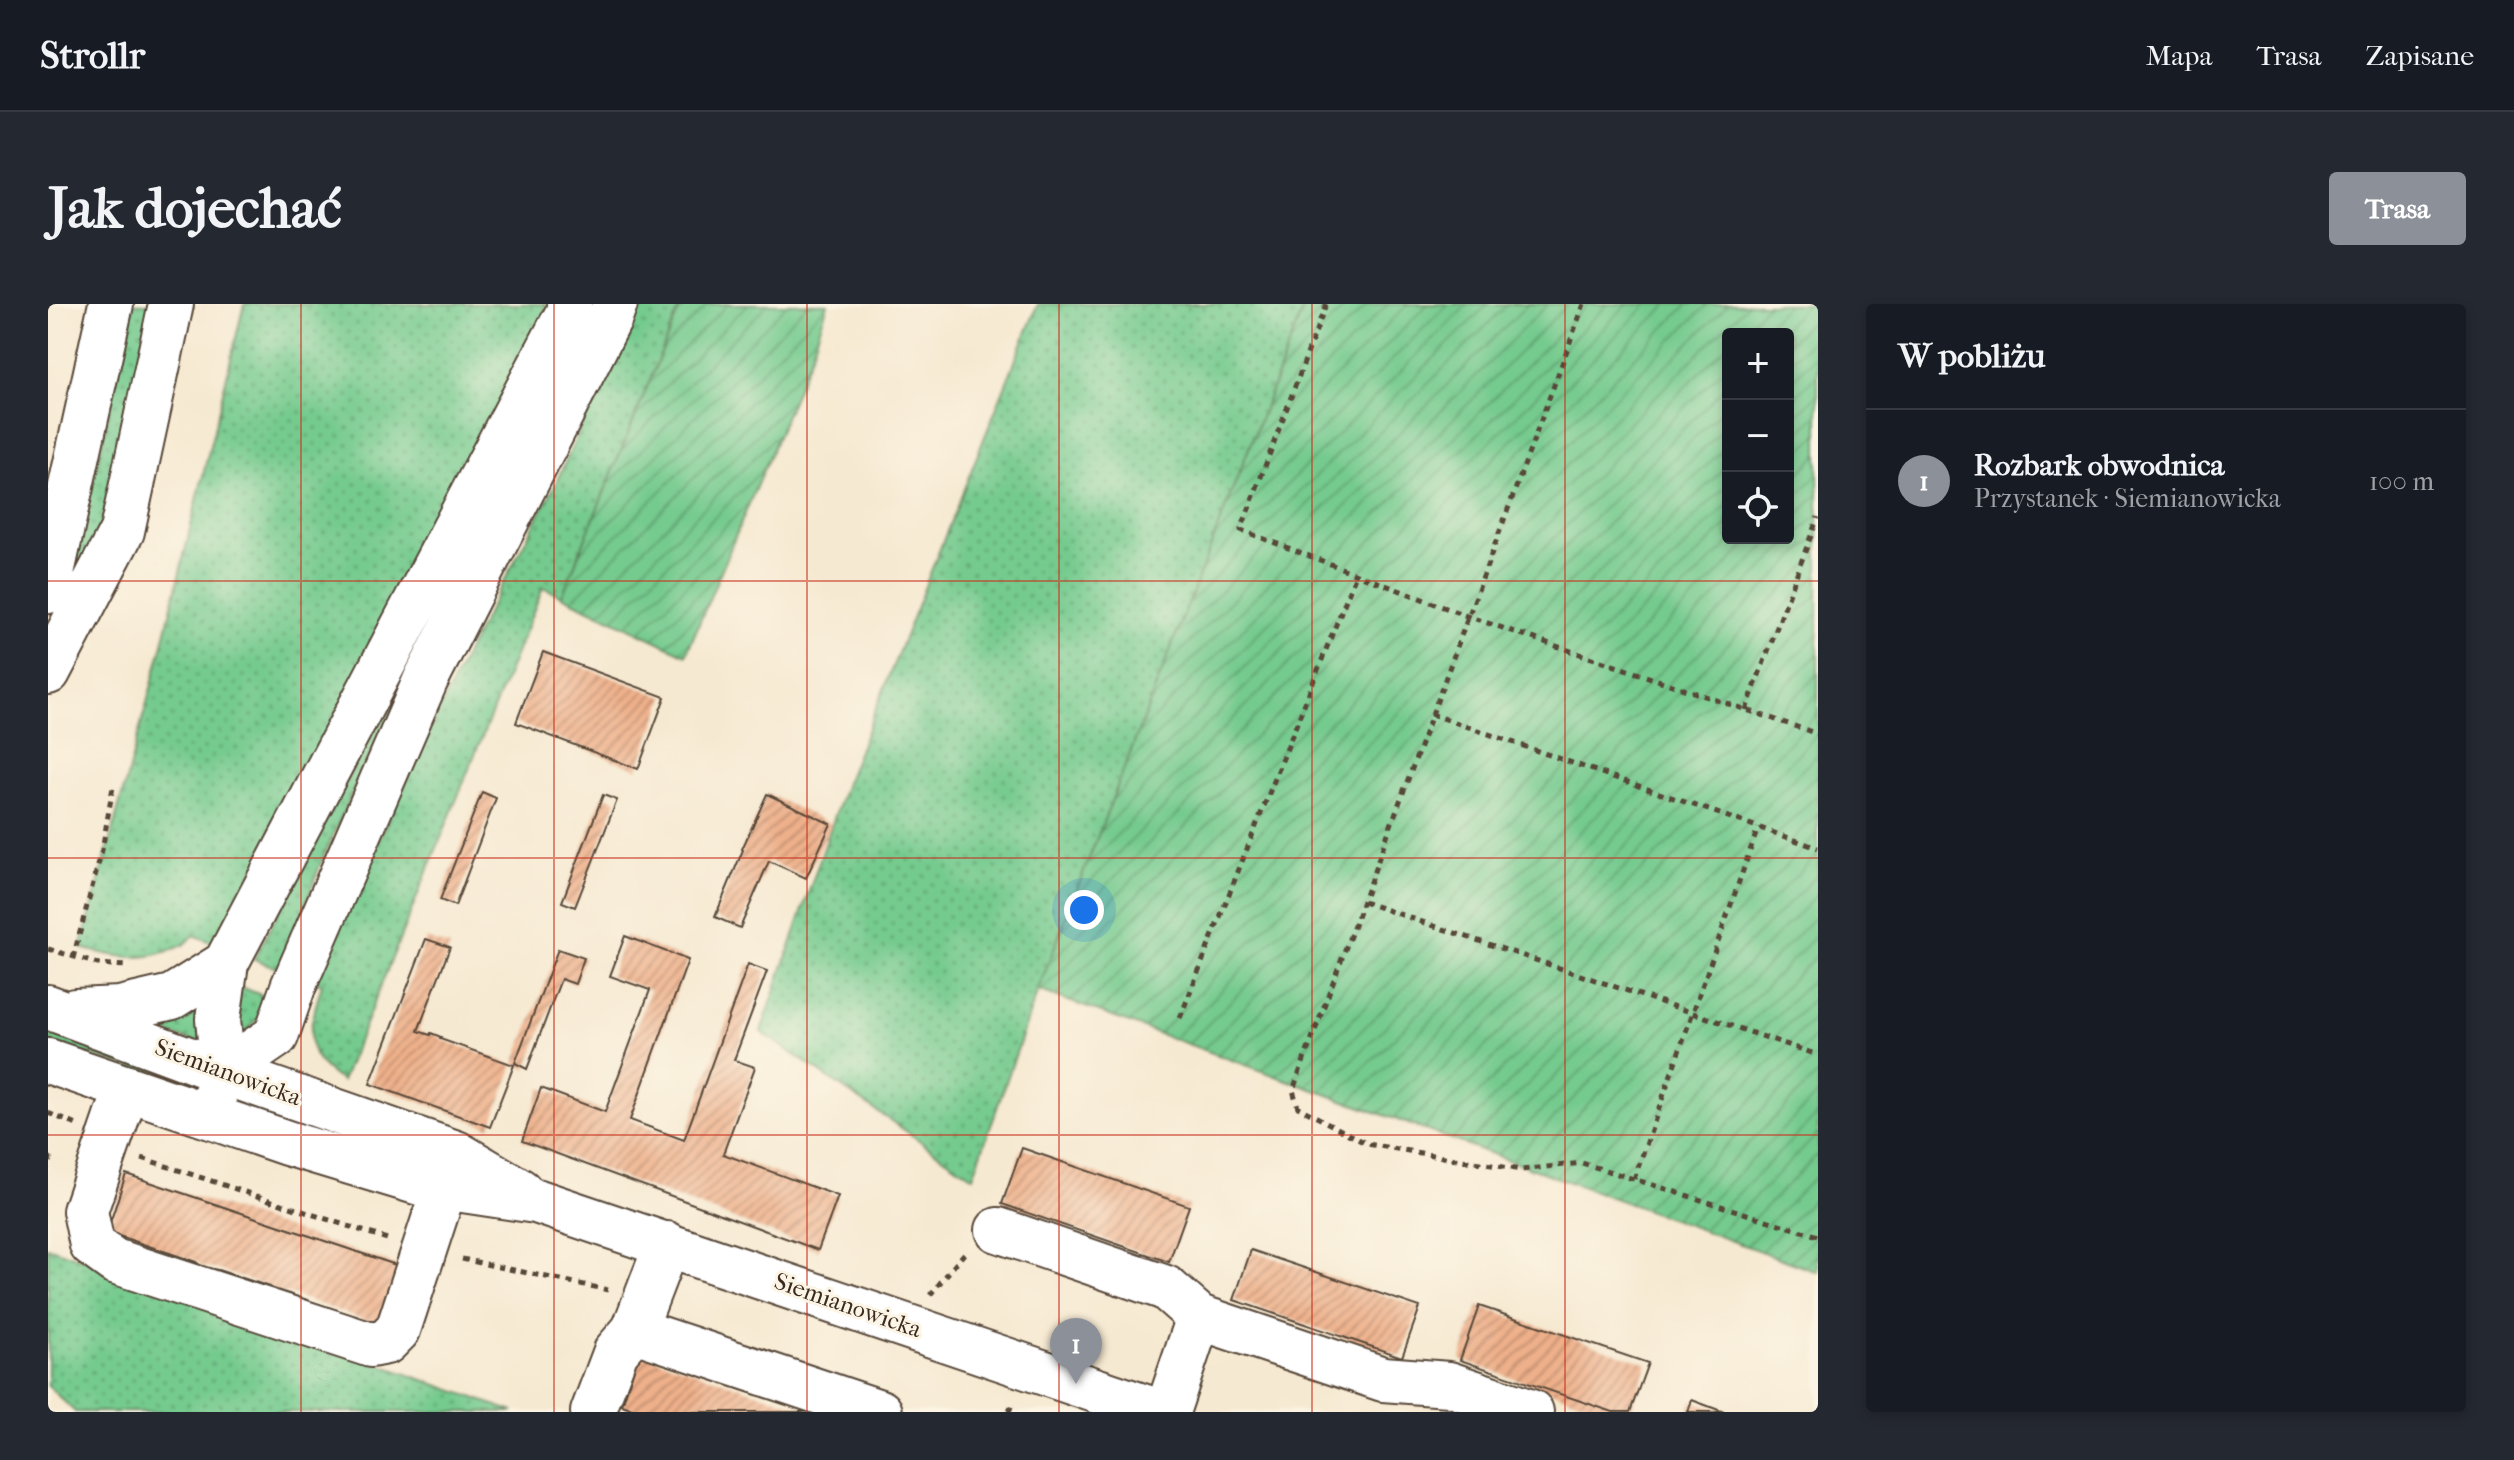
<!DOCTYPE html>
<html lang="pl">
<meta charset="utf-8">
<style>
body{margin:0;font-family:"IM FELL French Canon",serif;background:#242831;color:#f1f3f6}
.controls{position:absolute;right:24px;top:24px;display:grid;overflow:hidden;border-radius:8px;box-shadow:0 4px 12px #0003}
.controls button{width:72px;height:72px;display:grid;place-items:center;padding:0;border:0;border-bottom:2px solid #363941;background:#171b24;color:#f1f3f6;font:40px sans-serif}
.you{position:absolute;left:1036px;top:606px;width:28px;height:28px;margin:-20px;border:6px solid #fff;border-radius:50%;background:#1a73e8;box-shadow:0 0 0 12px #1a73e833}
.badge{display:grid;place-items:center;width:52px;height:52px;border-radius:50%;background:#8c9099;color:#fff;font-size:26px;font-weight:700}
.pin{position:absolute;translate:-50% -66px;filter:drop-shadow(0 2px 4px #0008)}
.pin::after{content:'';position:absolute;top:42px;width:28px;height:24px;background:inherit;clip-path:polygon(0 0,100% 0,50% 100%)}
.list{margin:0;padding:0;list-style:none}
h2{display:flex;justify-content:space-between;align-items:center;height:104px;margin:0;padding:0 32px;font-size:34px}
h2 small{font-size:26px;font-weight:400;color:#9ea1a6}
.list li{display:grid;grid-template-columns:52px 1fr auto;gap:24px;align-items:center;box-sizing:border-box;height:144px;padding:0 32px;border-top:2px solid #363941}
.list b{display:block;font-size:30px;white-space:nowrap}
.list p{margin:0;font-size:26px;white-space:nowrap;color:#9ea1a6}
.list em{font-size:26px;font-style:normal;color:#9ea1a6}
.icon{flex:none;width:44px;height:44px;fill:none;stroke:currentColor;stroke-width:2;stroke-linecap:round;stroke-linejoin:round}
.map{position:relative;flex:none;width:1770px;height:1108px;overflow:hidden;border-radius:8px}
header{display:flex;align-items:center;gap:48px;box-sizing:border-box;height:112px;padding:0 40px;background:#171b24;border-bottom:2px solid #363941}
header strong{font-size:38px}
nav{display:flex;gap:44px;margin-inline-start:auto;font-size:28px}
.intro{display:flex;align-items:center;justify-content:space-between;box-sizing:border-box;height:192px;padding:0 48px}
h1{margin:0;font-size:56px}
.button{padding:20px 36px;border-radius:8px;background:#8c9099;color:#fff;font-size:28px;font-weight:700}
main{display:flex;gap:48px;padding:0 48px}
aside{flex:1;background:#171b24;border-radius:8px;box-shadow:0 4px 12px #0003}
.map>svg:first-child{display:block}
.grass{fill:url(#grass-dots);stroke:#587a56;stroke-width:2}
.garden{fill:url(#garden-furrows);stroke:#587a56;stroke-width:2;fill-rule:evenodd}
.building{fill:url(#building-hatch)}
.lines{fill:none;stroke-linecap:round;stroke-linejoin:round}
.minor-casing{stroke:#574739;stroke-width:48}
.major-casing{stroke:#574739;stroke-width:48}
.path{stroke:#574739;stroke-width:5;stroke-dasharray:6 6;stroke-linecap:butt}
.minor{stroke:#fff;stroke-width:44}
.major{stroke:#fff;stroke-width:44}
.grid{fill:none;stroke:#c8321e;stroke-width:2;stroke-opacity:0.55}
.labels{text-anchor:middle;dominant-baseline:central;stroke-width:6;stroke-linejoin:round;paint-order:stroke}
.street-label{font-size:24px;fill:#3b2a1e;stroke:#fcf5e5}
</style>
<header>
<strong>Strollr</strong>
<nav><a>Mapa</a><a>Trasa</a><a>Zapisane</a></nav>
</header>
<div class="intro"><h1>Jak dojechać</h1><a class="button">Trasa</a></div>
<main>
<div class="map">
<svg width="1770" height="1108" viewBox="0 0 1770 1108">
<defs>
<pattern id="grass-dots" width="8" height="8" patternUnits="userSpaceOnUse" patternTransform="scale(2)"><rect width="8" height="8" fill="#75ca8e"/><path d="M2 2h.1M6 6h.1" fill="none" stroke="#61a473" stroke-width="1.8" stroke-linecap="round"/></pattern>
<pattern id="garden-furrows" width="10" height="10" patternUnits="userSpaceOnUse" patternTransform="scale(2)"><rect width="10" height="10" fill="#75ca8e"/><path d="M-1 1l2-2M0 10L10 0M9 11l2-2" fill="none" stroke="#61a473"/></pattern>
<pattern id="building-hatch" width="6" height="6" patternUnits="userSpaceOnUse" patternTransform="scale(2)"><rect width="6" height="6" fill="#eeb08a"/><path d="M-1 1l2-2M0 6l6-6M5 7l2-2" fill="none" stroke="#c28f70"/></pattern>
</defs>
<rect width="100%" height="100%" fill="#fcf5e5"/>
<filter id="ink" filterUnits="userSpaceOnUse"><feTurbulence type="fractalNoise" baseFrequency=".0125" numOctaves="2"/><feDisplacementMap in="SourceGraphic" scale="16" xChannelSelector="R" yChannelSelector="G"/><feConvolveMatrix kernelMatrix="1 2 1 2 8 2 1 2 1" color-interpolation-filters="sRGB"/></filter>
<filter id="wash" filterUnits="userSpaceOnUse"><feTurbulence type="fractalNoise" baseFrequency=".006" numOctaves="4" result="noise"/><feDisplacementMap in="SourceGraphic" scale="32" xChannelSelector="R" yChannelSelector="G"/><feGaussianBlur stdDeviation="1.8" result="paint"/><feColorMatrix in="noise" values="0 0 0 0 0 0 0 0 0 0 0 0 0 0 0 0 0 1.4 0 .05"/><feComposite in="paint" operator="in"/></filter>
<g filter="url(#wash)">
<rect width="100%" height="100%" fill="#f6e9d1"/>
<!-- grass -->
<path class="grass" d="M85 0H104L44 264 33 270 27 265V260Z
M196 0H498L494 19 167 640 146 631C140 640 130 643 120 647 90 658 63 652 33 644L114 343Z
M536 0H551L319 456 273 558 234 666 206 655 308 458Z
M589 0H633L514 292 495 283 294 777C249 751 262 723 274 680L265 676 419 347 506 183Z
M990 0H1257L990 686 925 873 713 728 798 479Z
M193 683 221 694 212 712 193 734 184 731Z
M152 690V739L100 724Z
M4 724 114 767 104 770 1 738Z
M0 943 466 1108H27L0 1082Z"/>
<!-- garden -->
<path class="garden" d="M633 0H780L763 51 638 351 514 292Z
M1257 0H1770V968L990 686ZM1740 30V234H1680V30Z"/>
<g id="blocks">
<!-- building -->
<path class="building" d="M495 348 617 393 590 465 468 419Z
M434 488 448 494 407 602 392 596Z
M719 490 783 520 758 574 721 557 692 624 667 613 695 546 694 545Z
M555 491 569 496 527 603 514 598Z
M577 632 640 656 582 816 636 836 700 660 719 667 686 756 707 763 675 850 790 892 770 946 474 837 493 784 557 808 602 686 562 672Z
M378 635 402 643 370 727 382 731 383 729 393 733 392 735 466 761 442 823 322 780Z
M510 645 536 654 527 680 513 675 479 765 467 759Z
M974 844 1141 902 1121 958 954 900Z
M78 870 351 962 332 1021 244 991 230 989 222 983 170 966 154 963 148 958 59 928Z
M1203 946 1372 1003 1354 1053 1186 996Z
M1431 1002 1600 1059 1582 1108H1565L1412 1056Z
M591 1049 759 1105 758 1108H595L574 1101Z
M1644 1096 1676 1108H1640Z"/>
</g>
</g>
<g filter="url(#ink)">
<use href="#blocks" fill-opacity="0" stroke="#574739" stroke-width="2"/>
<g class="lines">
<defs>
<path id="minor" d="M79 784 37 907 44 941 66 957 323 1041 338 1038 350 1026 396 885
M950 926 1118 984 1151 1013 1335 1075 1401 1080 1483 1108
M586 1026 832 1108
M545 1108 568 1047 586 1026 619 940
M1119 1108 1151 1013"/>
<path id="major" d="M0 287 63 0
M0 368 74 227 123 0
M0 703 175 768 408 849 472 887
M27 707 72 705 124 693 178 659
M0 757 239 839 375 880 488 897 1112 1108
M175 768 228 732 245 683 378 375 562 14 567 0
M160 812 175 768 170 715 178 659 521 7V0"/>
</defs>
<!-- minor casing -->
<use href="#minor" class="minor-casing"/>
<!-- major casing -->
<use href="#major" class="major-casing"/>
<!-- path -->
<path class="path" d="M1278 0 1193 226 1419 312 1770 430
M1536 0 1245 786 1250 803 1319 840 1473 866 1534 859 1770 932
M1698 406 1770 213
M1383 410 1770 544
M1315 598 1770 751
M0 645 50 660 78 662
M25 654 54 546 65 483
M1132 714 1308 270
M0 809 29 821
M0 854H2L0 864
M94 854 342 936
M1586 875 1710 524
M414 955 560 986
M882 991 919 946
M961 1108 965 1097"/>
<!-- minor -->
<use href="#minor" class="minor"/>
<!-- major -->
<use href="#major" class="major"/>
</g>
</g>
<!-- grid -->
<path class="grid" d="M253 0V1108M506 0V1108M759 0V1108M1011 0V1108M1264 0V1108M1517 0V1108M0 277H1770M0 554H1770M0 831H1770"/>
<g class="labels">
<!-- street labels -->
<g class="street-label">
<text transform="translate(180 768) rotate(20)">Siemianowicka</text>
<text transform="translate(800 1001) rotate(19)">Siemianowicka</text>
</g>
</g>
</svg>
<div class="controls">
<button>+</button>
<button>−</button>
<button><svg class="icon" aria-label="locate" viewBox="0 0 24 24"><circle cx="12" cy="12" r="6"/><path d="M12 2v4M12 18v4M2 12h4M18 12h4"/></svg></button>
</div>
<div class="you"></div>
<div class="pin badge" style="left:1028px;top:1080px">1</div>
</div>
<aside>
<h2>W pobliżu<small></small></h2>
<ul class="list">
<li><span class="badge">1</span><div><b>Rozbark obwodnica</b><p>Przystanek · Siemianowicka</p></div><em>100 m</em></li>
</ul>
</aside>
</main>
